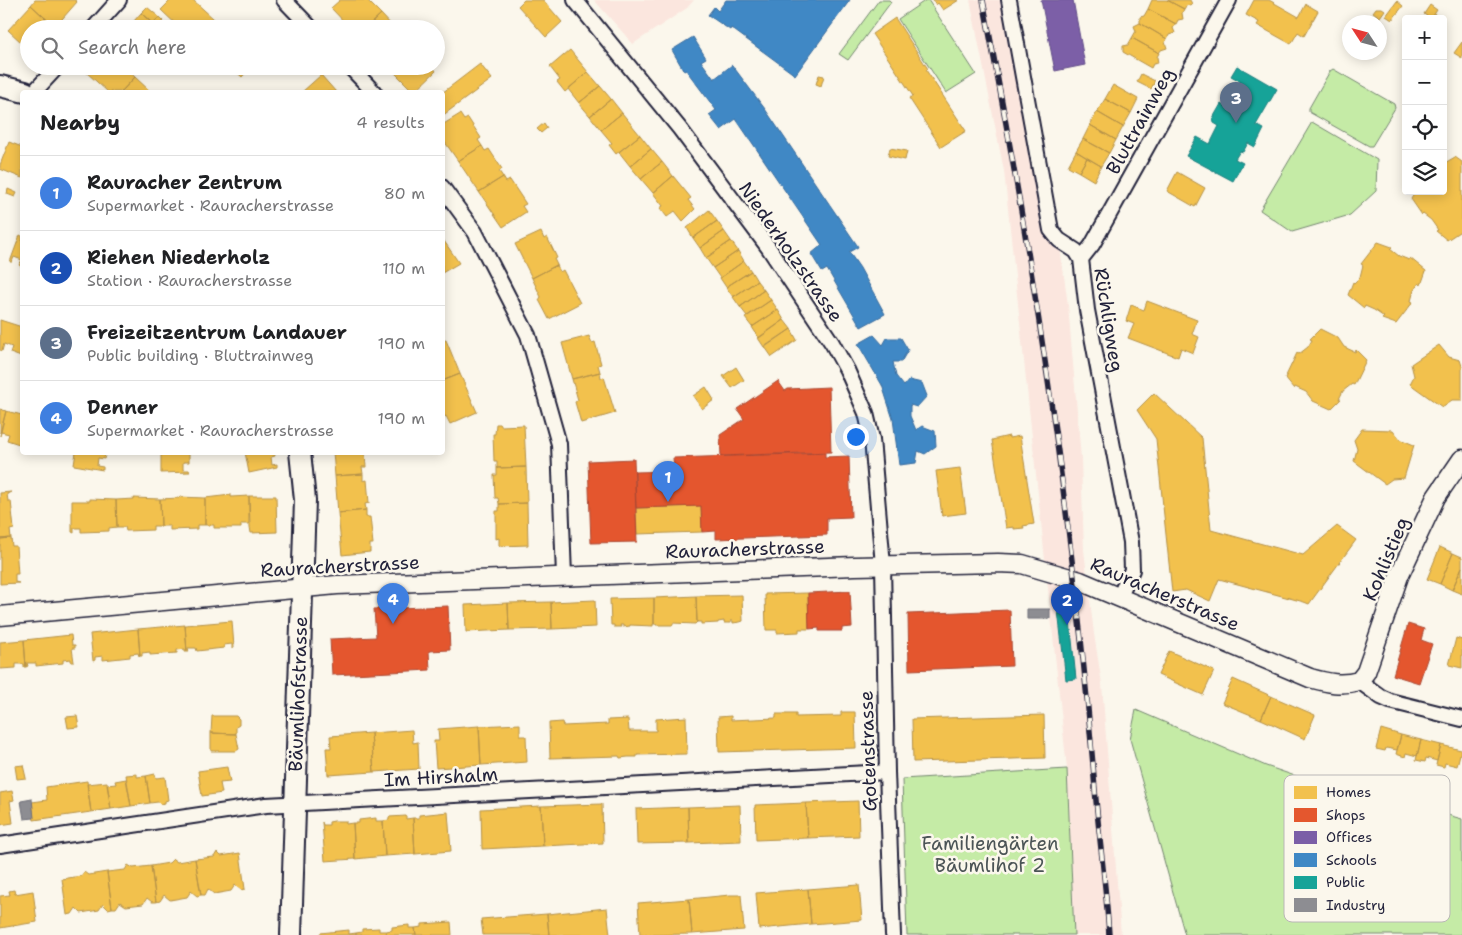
<!DOCTYPE html>
<meta charset="utf-8">
<style>
body{margin:0;font-family:"Shantell Sans",sans-serif;background:#f6f6f6;color:#202124}
.controls{position:absolute;right:15px;top:15px;display:grid;overflow:hidden;border-radius:5px;box-shadow:0 2px 12px #0003}
.controls button{width:45px;height:45px;display:grid;place-items:center;padding:0;border:0;border-bottom:1px solid #e0e0e0;background:#fff;color:#202124;font:25px sans-serif}
.compass{position:absolute;left:1342px;top:15px;width:45px;height:45px;border-radius:50%;background:#fff;box-shadow:0 2px 12px #0003;rotate:306deg}
.you{position:absolute;left:855px;top:436px;width:18px;height:18px;margin:-12px;border:4px solid #fff;border-radius:50%;background:#1a73e8;box-shadow:0 0 0 8px #1a73e833}
.badge{display:grid;place-items:center;width:32px;height:32px;border-radius:50%;background:#111827;color:#fff;font-size:16px;font-weight:700}
.pin{position:absolute;translate:-50% -41px;filter:drop-shadow(0 1px 2px #0008)}
.pin::after{content:'';position:absolute;top:26px;width:18px;height:15px;background:inherit;clip-path:polygon(0 0,100% 0,50% 100%)}
.list{margin:0;padding:0;list-style:none}
h2{display:flex;justify-content:space-between;align-items:center;height:65px;margin:0;padding:0 20px;font-size:21px}
h2 small{font-size:16px;font-weight:400;color:#757577}
.list li{display:grid;grid-template-columns:32px 1fr auto;gap:15px;align-items:center;box-sizing:border-box;height:75px;padding:0 20px;border-top:1px solid #e0e0e0}
.list b{display:block;font-size:19px;white-space:nowrap}
.list p{margin:0;font-size:16px;white-space:nowrap;color:#757577}
.list em{font-size:16px;font-style:normal;color:#757577}
.icon{flex:none;width:28px;height:28px;fill:none;stroke:currentColor;stroke-width:2;stroke-linecap:round;stroke-linejoin:round}
.map{position:relative;flex:none;width:1462px;height:935px;overflow:hidden}
.search{position:absolute;background:#fff;box-shadow:0 2px 12px #0003;left:20px;top:20px;width:425px;height:55px;display:flex;align-items:center;gap:12px;box-sizing:border-box;padding:0 18px;border-radius:28px;color:#757577;font-size:19px}
.panel{position:absolute;background:#fff;box-shadow:0 2px 12px #0003;left:20px;top:90px;width:425px;height:365px;border-radius:5px}
.map>svg:first-child{display:block}
.built{fill:#fbe6de}
.green{fill:#c5eba6;stroke:#748670}
.homes{fill:#f2c14e;stroke:#b49148}
.shops{fill:#e4572e;stroke:#aa4732}
.offices{fill:#7b5ea7;stroke:#604c87}
.schools{fill:#3f88c5;stroke:#36699c}
.public{fill:#17a398;stroke:#1a7c7c}
.industry{fill:#8d8d92;stroke:#6d6d78}
.lines{fill:none;stroke-linecap:round;stroke-linejoin:round}
.minor-casing{stroke:#22223b;stroke-width:18}
.tertiary-casing{stroke:#22223b;stroke-width:21}
.secondary-casing{stroke:#22223b;stroke-width:24}
.minor{stroke:#fbf7ec;stroke-width:14}
.tertiary{stroke:#fbf7ec;stroke-width:18}
.secondary{stroke:#fbf7ec;stroke-width:20}
.rail-casing{stroke:#22223b;stroke-width:5.5}
.rail{stroke:#fbf7ec;stroke-width:4;stroke-dasharray:11;stroke-linecap:butt}
.labels{text-anchor:middle;dominant-baseline:central;stroke-width:5;stroke-linejoin:round;paint-order:stroke}
.street-label{font-size:19px;fill:#22223b;stroke:#fbf7ec}
.park-label{font-size:19px;fill:#4b5456;stroke:#fbf7ec}
.key{fill:#fbf7ec;stroke:#bab7b7;stroke-width:1}
.key-label{font-size:14px;fill:#22223b}
</style>
<div class="map">
<svg width="1462" height="935" viewBox="0 0 1462 935">
<rect width="100%" height="100%" fill="#fbf7ec"/>
<filter id="ink" filterUnits="userSpaceOnUse"><feTurbulence type="fractalNoise" baseFrequency=".02" numOctaves="2"/><feDisplacementMap in="SourceGraphic" scale="10" xChannelSelector="R" yChannelSelector="G"/><feConvolveMatrix kernelMatrix="1 2 1 2 8 2 1 2 1" color-interpolation-filters="sRGB"/></filter>
<g filter="url(#ink)">
<!-- built -->
<path class="built" d="M594 0H694L687 8 633 44Z
M970 0H1009L1059 240 1068 305 1081 458 1084 550 1094 634 1102 684 1121 935H1074L1067 769 1004 171Z"/>
<!-- green -->
<path class="green" d="M879 0H889L891 2 848 60 839 54Z
M926 0H928L976 74 946 93 898 19Z
M1333 69 1394 104 1395 108 1372 146H1369L1309 112V108L1330 71Z
M1312 122 1377 160 1376 191 1350 215 1292 232 1260 210Z
M1136 710 1266 766 1298 777 1394 800 1462 819V935H1185L1130 739Z
M1067 769 1074 935H907L902 779Z"/>
<!-- homes -->
<path class="homes" d="M35 0H75L77 2 55 27 31 5Z
M171 0H193L225 29H181L161 10Z
M340 0H367L381 14 365 29H351L331 8Z
M524 0H543L562 22 546 37 518 6Z
M933 0H959L943 10 938 3 936 5Z
M1152 0H1167L1184 9 1182 13 1183 19 1178 20 1176 24 1148 9Z
M1167 0H1190L1192 4 1186 6 1184 9Z
M1254 0H1269L1299 17 1306 4 1318 11 1304 36 1298 32 1291 44 1257 25 1259 22 1246 15Z
M1397 1 1403 6 1392 20 1386 16Z
M31 5 55 27 53 29H29V39L27 38 22 43 8 30Z
M1430 5 1437 10 1431 19 1424 14Z
M147 7 159 17 153 24 141 13Z
M1376 8H1382L1385 10 1380 17 1373 12Z
M1148 9 1176 24 1173 28 1175 33 1169 35 1167 39 1140 23V17L1144 16Z
M141 13 153 24 148 29H127Z
M381 14 395 29H365Z
M159 17 163 21 157 27 153 24Z
M265 18 276 29H254Z
M895 18 928 69 926 70 966 131 941 147 909 98 913 96 872 34Z
M1140 23 1167 39 1165 42 1167 48 1161 50 1159 53 1132 38 1136 31 1134 26Z
M1132 38 1159 53 1157 57 1158 63 1153 64 1151 68 1123 52V46L1128 45Z
M1462 42V58L1454 53Z
M570 50 588 72 565 92 557 82 560 80 550 67Z
M480 64 492 79 442 116V93Z
M92 66H123L135 77 121 92H108L86 72Z
M230 66H251L242 77Z
M388 66H432L436 71 414 92Z
M588 72 600 86 579 103 568 89Z
M1141 74 1155 81 1151 89 1137 82Z
M321 75 336 92H302Z
M819 75 824 76 821 86 816 84Z
M135 77 151 92H121Z
M1113 85 1138 99 1131 113 1105 99Z
M600 86 611 99 590 116 579 103Z
M611 99 622 113 601 130 590 116Z
M1105 99 1131 113 1123 127 1097 112Z
M1097 112 1123 127 1116 140 1090 125Z
M622 113 640 135 616 154 609 145 612 143 601 130Z
M460 114 464 120 468 118 481 138 478 140 482 146 458 161 442 138V125Z
M544 123 547 128 541 133 537 129Z
M1090 125 1116 140 1109 153 1083 139Z
M640 135 651 149 630 166 619 152Z
M1083 139 1109 153 1101 166 1076 151Z
M9 142 22 147V178L0 169V165Z
M482 146 485 151 489 149 502 169 499 171 503 177 479 192 458 161Z
M890 148 907 151 905 160 888 156Z
M651 149 662 162 641 179 630 166Z
M1076 151 1087 158 1079 172 1068 166Z
M1455 157 1462 162V230L1447 240 1436 231 1438 230 1431 220 1423 214 1422 215 1411 199 1416 191H1443V164Z
M1087 158 1101 166 1094 181 1079 172Z
M662 162 673 176 653 193 641 179Z
M1177 172 1205 188 1195 207 1167 191Z
M673 176 691 198 688 200 695 209 683 221 675 211 667 217 660 208 663 206 653 193Z
M503 177 506 182 510 180 526 204 522 206 526 212 503 227 479 192Z
M8 189 17 193 15 197 7 194Z
M709 210 717 221 693 238 687 228Z
M717 221 724 231 700 248 693 238Z
M724 231 731 241 706 258 700 248Z
M541 232 544 239 547 237 557 258 554 259 557 265 532 278 515 244Z
M20 235 22 236V267L19 265 22 260 14 257 12 262H10Z
M442 238 459 263 442 273Z
M731 241 738 251 713 268 706 258Z
M1378 242 1392 247 1390 249 1399 256 1409 260 1410 258 1426 271 1421 285 1419 283 1414 290 1411 301 1413 302 1396 324 1382 319 1384 317 1374 310 1365 306 1364 308 1348 295 1353 282 1354 283 1360 277 1363 265 1361 264Z
M738 251 744 261 720 278 713 268Z
M744 261 751 271 726 287 720 278Z
M557 265 560 272 563 270 580 303 549 319 539 300 541 297 532 278Z
M751 271 757 281 733 297 726 287Z
M757 281 764 290 740 307 733 297Z
M764 290 771 300 747 316 740 307Z
M771 300 778 310 752 327 745 318Z
M1147 301 1197 320 1192 334 1199 337 1193 353 1181 348 1178 357 1128 338 1134 324 1126 321 1131 305 1144 310Z
M778 310 784 320 759 338 752 327Z
M0 320 22 327V351L21 357 10 353 12 347 4 344 2 351 0 350Z
M784 320 791 329 764 347 758 338Z
M791 329 797 340 772 357 765 347Z
M1320 329 1338 338 1344 347 1355 352 1356 350 1366 360 1354 385 1352 384 1343 391 1339 399H1341L1331 409 1313 401 1306 392 1295 387 1294 389 1285 378 1297 353 1299 354 1308 347 1312 340 1310 339Z
M589 336 592 343 595 342 601 364 598 365 600 372 572 379 562 343Z
M446 340 460 374 442 381V341Z
M1439 345 1449 357 1460 360 1462 366V400H1452L1442 407 1410 384 1414 376 1411 364Z
M736 367 744 380 732 388 723 376Z
M600 372 601 378 604 377 615 413 581 423 575 402 578 400 572 379Z
M460 374 477 412 450 424 446 416 444 417 442 413V381Z
M706 387 714 400 702 409 693 396Z
M1154 393 1202 438 1211 530 1303 555 1337 526 1356 540 1309 604 1304 602 1219 579 1210 601 1186 590 1172 592 1156 439 1137 410Z
M0 409 6 411 0 433Z
M6 411 22 415V438L21 437 19 444 7 440 9 434 1 432 0 436Z
M496 424H501V426L524 425 526 467 497 468V461H494L493 434H495Z
M1362 429 1393 430 1400 439 1414 445 1404 478 1392 479 1385 484 1354 461 1357 449 1354 440Z
M1009 436V438L1020 436 1034 524 1023 526 1024 528 1014 529V527L1006 528 992 440Z
M76 452H106L104 459 98 458 97 466 103 467V470L74 465Z
M161 452H189V462H183V470H189L190 472 161 473Z
M245 452H274L275 456 271 457 272 465 277 464V467L249 473Z
M333 452H365L366 467H362L363 474 335 476Z
M526 467 527 503 499 504 498 498H495L494 475H497V468Z
M960 468 966 513 942 516 936 471Z
M363 474V481L367 480 369 503 365 504 366 510 338 513 335 476Z
M11 492 7 494 8 501H11L14 529 10 530 11 538 0 539V493Z
M231 495V497L249 496V524H241V528H214V525H205V498Z
M249 496H276L277 532 251 533 250 527Z
M179 497 205 498V525H197V529L170 530V526H161L160 499 179 498Z
M134 498 160 499 161 526H153V530L126 531 125 527H117L116 500 135 499Z
M90 499 116 500 117 527 109 528V531L81 532V528H74V533L72 532V501H90Z
M527 503 528 545 499 546V538L496 539V511H499V504Z
M701 506 702 532 637 534 636 508Z
M366 510V517H370L373 544H370V552L342 555 338 513Z
M11 538 12 546H16L18 574H15V582L19 583 0 584V539Z
M1440 547 1453 553 1440 584 1427 579Z
M1453 553 1462 557V567L1452 590 1440 584Z
M1462 567V594L1452 590Z
M808 593 809 629H799V632L777 633V630H766L765 594Z
M742 595 743 621 740 622 733 623V621H731V623H724V621L718 622V623L701 624V622H697L696 596Z
M696 596 697 622 695 624 673 623V625H656V624H654V598Z
M654 598V624H653V626L630 625V626L623 627V625H620L621 627H614V625H611L610 599Z
M595 600 596 627 552 629 551 602Z
M551 602 552 629 509 630 508 603Z
M508 603 509 630 466 632 465 605Z
M232 621 234 647 232 648V644L224 645V648L197 651 196 648H188L189 652H187L185 625Z
M185 625 187 652H185V649L177 650V653L150 655V652L142 653V656H140L138 629Z
M138 629 140 656H139L138 653 130 654V657L103 660V656L95 657V660L93 661 90 634Z
M71 635 72 645H75V648H72L74 662H71V659L63 660V663L36 666V663H27L28 666 26 667 24 640Z
M1456 638 1462 640V668L1449 665Z
M24 640 26 667H24V664H16V668L0 669V642Z
M1169 651 1214 671 1203 695 1158 675Z
M1233 679 1271 696 1261 719 1222 703Z
M1271 696 1315 715 1305 739 1261 719Z
M841 712H855L856 748 719 752 718 717 731 716V720L776 718V714H796V717L841 716Z
M1044 715 1045 758 913 762 912 719Z
M77 716 79 727 68 728 66 717Z
M212 716H236L239 719V725L236 727V734L211 733Z
M686 717 687 754 637 755V757H628L620 758 619 756 550 758 549 723 562 722 563 726 608 724V720L628 719 629 731H656V719Z
M520 724V736H526L527 762 481 765 479 726Z
M479 726 481 765 436 768 434 741H439L438 729Z
M1381 729 1401 735 1397 750 1386 748 1385 751 1376 749Z
M412 730 413 743 418 742 419 769 374 772 371 733Z
M211 733 236 734 239 749 236 751H211Z
M371 733 374 772 328 775 326 748H331L330 736Z
M1401 735 1421 740 1417 756 1406 753 1405 757 1396 754Z
M1421 740 1441 745 1437 761 1426 758 1425 762 1416 760Z
M1441 745 1461 750 1457 766 1445 763 1444 767 1436 765Z
M23 765 26 778 17 779 15 766Z
M227 767 230 782 220 783 222 793 202 796 198 771Z
M137 774V777L146 776 150 803 131 806 126 775Z
M155 774 156 778 165 777 168 800 165 801V803L160 804 158 802 150 803 146 776Z
M126 779 131 806 111 809 107 785 116 784 115 781Z
M87 781 91 812 34 820 32 802 47 800 46 787Z
M107 782 111 809 91 812 87 784Z
M12 791 14 800 10 801 13 823 0 825V793Z
M858 801 859 836 808 838 806 803Z
M806 803 808 838 756 840 755 805Z
M602 804 603 843 543 846 541 806Z
M740 805 741 841 689 843 688 807Z
M541 806 543 846 482 849 481 809Z
M688 807 689 843 637 844 636 809Z
M448 812 451 851 415 854 413 818H419V815Z
M406 816V819L413 818 415 854 385 856 383 821 389 820V817Z
M376 818V821H383L385 856 355 859 353 823H359V820Z
M334 821H346V824L353 823 355 859 325 861 322 822 323 825H329V822Z
M217 852 221 856 240 853 245 889 241 890 235 885 231 891 214 894 208 889 205 895H201L195 859 214 857Z
M173 859 177 862 195 859 201 895 197 896 191 891 187 897 170 900 164 895 160 901 156 902 151 866 169 863Z
M128 865 133 868 151 866 156 902H152L147 898 143 904 126 906 120 902 116 908H112L107 872 125 870Z
M84 872 88 875 107 872 112 908 108 909 103 904 99 910 81 913 76 908 72 914 67 915 62 879 81 876Z
M859 885 862 920 811 924 808 889Z
M808 889 811 924 759 929 756 893Z
M14 890 15 894 33 891 37 922 0 928V896L10 895 9 891Z
M730 895H741L744 930 692 934 689 899Z
M689 899 692 934 640 935 638 903Z
M607 908 610 935H549L547 914Z
M547 914 549 935H483L481 919Z
M451 922 452 935H416L415 928 422 927V924Z
M409 925V928H415L416 935H386V931L392 930V927Z
M379 928V931H386V935H356V933L362 932V929Z
M349 930V934L356 933V935H320V933Z"/>
<!-- shops -->
<path class="shops" d="M778 381 785 391 788 389 829 387 831 452 721 456 720 435 744 419 737 409Z
M825 453V457L849 456 851 517 827 518V535L716 539V531L702 532 701 506 636 508 635 472 674 471 673 458Z
M634 459 637 542 591 543 588 461Z
M850 591 852 627 842 628V631H819V628L809 629 808 593Z
M448 606 450 650 429 651 430 670 332 675 330 639 376 637 374 609Z
M1010 610 1012 666 909 670 908 614Z
M1408 624 1424 629 1421 640 1432 644 1419 683 1393 675Z"/>
<!-- offices -->
<path class="offices" d="M1041 0H1073L1085 65 1055 71Z"/>
<!-- schools -->
<path class="schools" d="M726 0H850L795 75 731 28 730 30 708 15 714 7 718 11Z
M693 37 706 58 701 61 714 79 732 65 765 109 857 245 858 247 849 252 860 268 885 314 861 327 827 269 822 272 811 254 822 245 736 119 721 130 709 115 716 110 686 70 684 71 672 50Z
M874 335 883 345 887 338H901L908 350 901 362H893L896 376 904 386 909 380 922 383 927 396 917 407 910 405V416L916 430 922 426 935 431 936 446 925 454 918 451 916 463 899 465 893 419 882 385 858 344Z"/>
<!-- public -->
<path class="public" d="M1237 66 1277 89 1256 125 1264 129 1255 147 1248 143 1243 152 1240 151 1235 159 1243 163 1233 181 1186 156 1197 137 1210 144 1219 126 1214 123 1213 118 1221 104 1226 107 1240 81 1231 76Z
M1068 601 1076 679 1066 680 1057 602Z"/>
<!-- industry -->
<path class="industry" d="M1064 604V609L1059 610V605Z
M1027 609H1050V619H1027Z
M32 799 34 818 24 819 21 801Z"/>
<g class="lines">
<defs>
<path id="minor" d="M284 0 312 29
M575 0 680 129 768 247 832 343 847 370 866 413 872 439 883 565 887 772 893 935
M1009 0 1051 230 1059 240 1076 251 1081 259 1087 310 1131 542 1132 570 1119 597
M93 29 119 0
M349 66 374 92
M34 92 58 66
M442 187 475 232 528 335 559 444 564 576
M1081 259 1092 245 1229 0
M1359 681 1381 697 1390 701 1462 719
M0 845 266 805 887 772"/>
<path id="tertiary" d="M0 616 337 585 855 566 998 563 1022 564 1080 581 1310 678C1328 683 1341 686 1359 681L1366 672 1399 576 1436 497 1462 459"/>
<path id="secondary" d="M0 86 25 92
M291 935 305 500 300 452"/>
</defs>
<!-- minor casing -->
<use href="#minor" class="minor-casing"/>
<!-- tertiary casing -->
<use href="#tertiary" class="tertiary-casing"/>
<!-- secondary casing -->
<use href="#secondary" class="secondary-casing"/>
<!-- minor -->
<use href="#minor" class="minor"/>
<!-- tertiary -->
<use href="#tertiary" class="tertiary"/>
<!-- secondary -->
<use href="#secondary" class="secondary"/>
<defs>
<path id="rail" d="M983 0C1033 260 1074 524 1095 789 1099 837 1106 886 1109 935"/>
</defs>
<!-- rail casing -->
<use href="#rail" class="rail-casing"/>
<!-- rail -->
<use href="#rail" class="rail"/>
</g>
</g>
<g class="labels">
<!-- street labels -->
<g class="street-label">
<text transform="translate(1140 121) rotate(-61)">Bluttrainweg</text>
<text transform="translate(791 252) rotate(55)">Niederholzstrasse</text>
<text transform="translate(1109 320) rotate(81)">Rüchligweg</text>
<text transform="translate(745 549) rotate(-2)">Rauracherstrasse</text>
<text transform="translate(1386 559) rotate(-67)">Kohlistieg</text>
<text transform="translate(340 566) rotate(-3)">Rauracherstrasse</text>
<text transform="translate(1165 594) rotate(23)">Rauracherstrasse</text>
<text transform="translate(298 694) rotate(-88)">Bäumlihofstrasse</text>
<text transform="translate(868 751) rotate(-92)">Gotenstrasse</text>
<text transform="translate(441 777) rotate(-3)">Im Hirshalm</text>
</g>
<!-- park labels -->
<g class="park-label">
<text x="990" y="843">Familiengärten<tspan x="990" dy="22">Bäumlihof 2</tspan></text>
</g>
</g>
<!-- legend -->
<rect x="1284" y="775" width="166" height="147" rx="8" class="key"/>
<rect x="1294" y="786" width="23" height="13" fill="#f2c14e"/>
<rect x="1294" y="808" width="23" height="14" fill="#e4572e"/>
<rect x="1294" y="831" width="23" height="13" fill="#7b5ea7"/>
<rect x="1294" y="853" width="23" height="14" fill="#3f88c5"/>
<rect x="1294" y="876" width="23" height="13" fill="#17a398"/>
<rect x="1294" y="898" width="23" height="14" fill="#8d8d92"/>
<g class="key-label">
<text x="1326" y="797">Homes</text>
<text x="1326" y="820">Shops</text>
<text x="1326" y="842">Offices</text>
<text x="1326" y="865">Schools</text>
<text x="1326" y="887">Public</text>
<text x="1326" y="910">Industry</text>
</g>
</svg>
<div class="controls">
<button>+</button>
<button>−</button>
<button><svg class="icon" aria-label="locate" viewBox="0 0 24 24"><circle cx="12" cy="12" r="6"/><path d="M12 2v4M12 18v4M2 12h4M18 12h4"/></svg></button>
<button><svg class="icon" aria-label="layers" viewBox="0 0 24 24"><path d="M12 4l9 5-9 5-9-5zM3 14l9 5 9-5"/></svg></button>
</div>
<svg class="compass" viewBox="-18 -18 36 36"><path d="M0-13l5 13h-10z" fill="#e53935"/><path d="M0 13l5-13h-10z" fill="#757577"/></svg>
<div class="you"></div>
<div class="pin badge" style="left:668px;top:502px;background:#3f7fe0">1</div>
<div class="pin badge" style="left:1067px;top:625px;background:#1a4fb4">2</div>
<div class="pin badge" style="left:1236px;top:123px;background:#5c6f8a">3</div>
<div class="pin badge" style="left:393px;top:624px;background:#3f7fe0">4</div>
<div class="search"><svg class="icon" aria-label="search" viewBox="0 0 24 24"><circle cx="10" cy="10" r="6"/><path d="M15 15l6 6"/></svg>Search here</div>
<section class="panel">
<h2>Nearby<small>4 results</small></h2>
<ul class="list">
<li><span class="badge" style="background:#3f7fe0">1</span><div><b>Rauracher Zentrum</b><p>Supermarket · Rauracherstrasse</p></div><em>80 m</em></li>
<li><span class="badge" style="background:#1a4fb4">2</span><div><b>Riehen Niederholz</b><p>Station · Rauracherstrasse</p></div><em>110 m</em></li>
<li><span class="badge" style="background:#5c6f8a">3</span><div><b>Freizeitzentrum Landauer</b><p>Public building · Bluttrainweg</p></div><em>190 m</em></li>
<li><span class="badge" style="background:#3f7fe0">4</span><div><b>Denner</b><p>Supermarket · Rauracherstrasse</p></div><em>190 m</em></li>
</ul>
</section>
</div>
